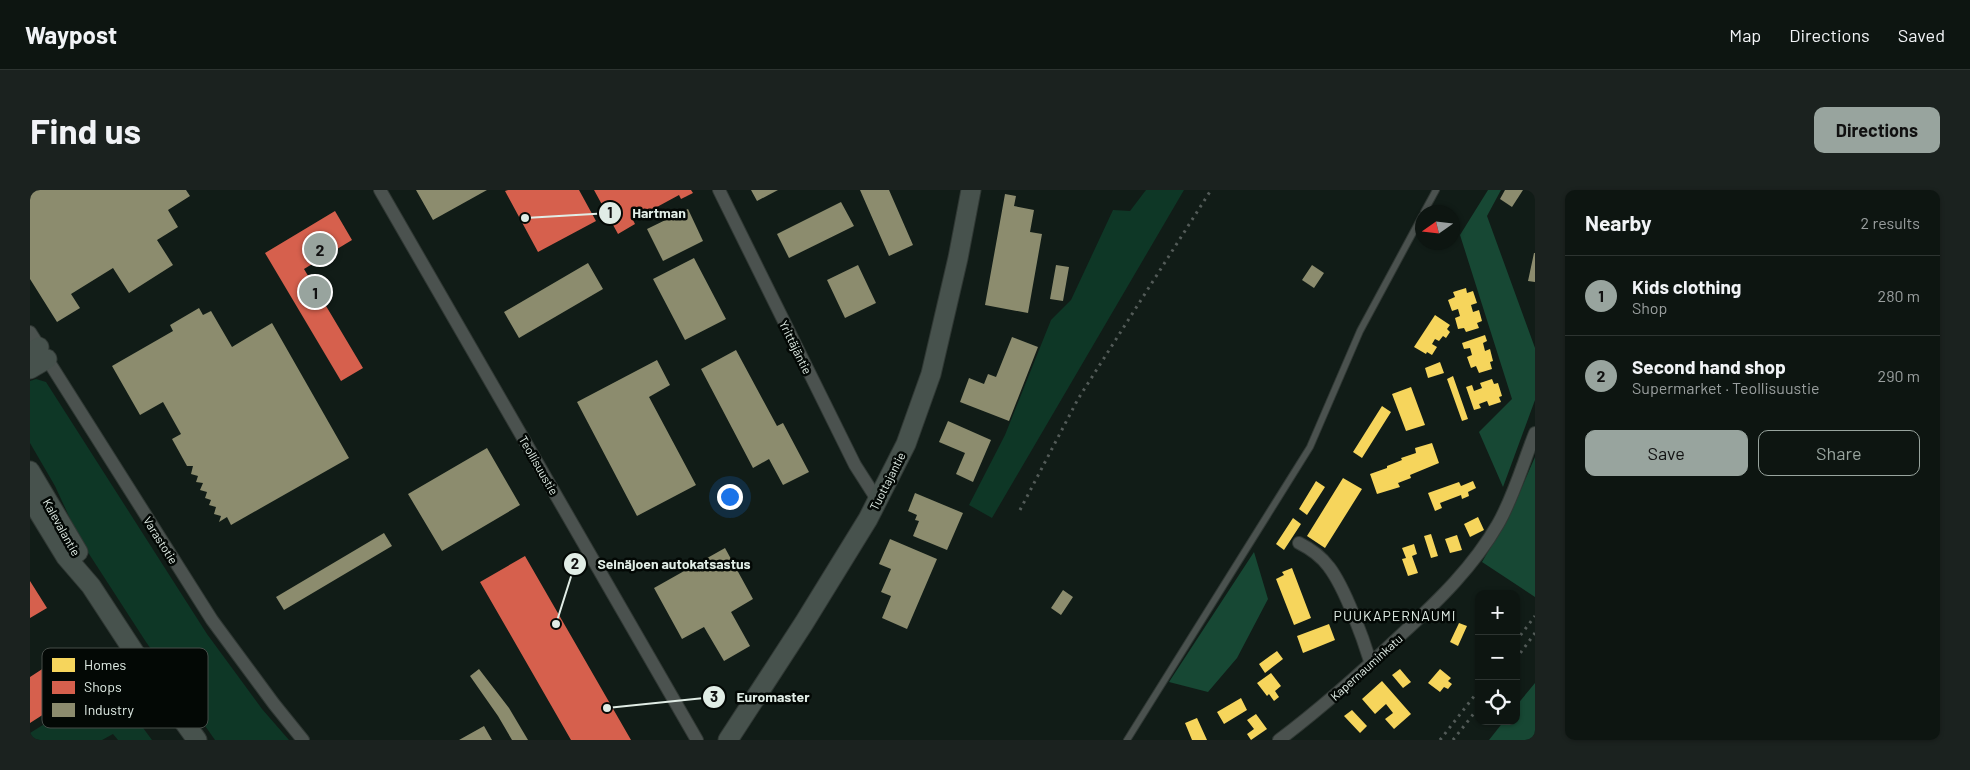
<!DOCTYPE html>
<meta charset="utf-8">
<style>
body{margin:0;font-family:Barlow,sans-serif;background:#1b221f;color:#f1f3f6}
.controls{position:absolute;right:15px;bottom:15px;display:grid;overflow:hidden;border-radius:10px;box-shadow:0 1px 4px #0004}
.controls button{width:45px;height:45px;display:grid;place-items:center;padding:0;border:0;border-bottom:1px solid #2d3431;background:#0d1511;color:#f1f3f6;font:25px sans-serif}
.compass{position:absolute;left:1385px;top:15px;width:45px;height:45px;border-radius:50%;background:#0d1511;box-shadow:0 1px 4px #0004;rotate:256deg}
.you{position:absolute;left:699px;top:306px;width:18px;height:18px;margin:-12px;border:4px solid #fff;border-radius:50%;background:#1a73e8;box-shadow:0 0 0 8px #1a73e833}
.badge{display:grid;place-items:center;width:32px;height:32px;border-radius:50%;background:#98a49e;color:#111;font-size:16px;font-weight:700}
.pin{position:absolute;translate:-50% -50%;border:2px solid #fff;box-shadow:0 1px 5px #0006}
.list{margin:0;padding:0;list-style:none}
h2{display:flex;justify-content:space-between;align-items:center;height:65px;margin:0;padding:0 20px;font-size:21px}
h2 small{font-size:16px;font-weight:400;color:#9a9f9f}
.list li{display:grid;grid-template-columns:32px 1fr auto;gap:15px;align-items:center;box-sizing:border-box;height:80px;padding:0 20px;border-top:1px solid #2d3431}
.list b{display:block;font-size:19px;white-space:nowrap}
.list p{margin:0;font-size:16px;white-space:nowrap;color:#9a9f9f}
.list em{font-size:16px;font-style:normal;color:#9a9f9f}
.actions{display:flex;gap:10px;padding:15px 20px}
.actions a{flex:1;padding:11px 0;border:1px solid #98a49e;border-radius:10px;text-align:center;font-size:18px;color:#98a49e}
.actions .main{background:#98a49e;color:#111}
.icon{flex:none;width:28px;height:28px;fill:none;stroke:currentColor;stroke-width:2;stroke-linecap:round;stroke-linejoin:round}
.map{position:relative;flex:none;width:1505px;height:550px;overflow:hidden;border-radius:10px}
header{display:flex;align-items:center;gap:30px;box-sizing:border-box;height:70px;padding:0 25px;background:#0d1511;border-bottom:1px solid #2d3431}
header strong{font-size:24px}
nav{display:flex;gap:28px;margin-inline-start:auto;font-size:18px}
.intro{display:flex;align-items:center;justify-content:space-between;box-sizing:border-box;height:120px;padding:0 30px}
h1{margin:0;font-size:35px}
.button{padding:12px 22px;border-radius:10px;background:#98a49e;color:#111;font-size:18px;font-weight:700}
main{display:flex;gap:30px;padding:0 30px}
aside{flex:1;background:#0d1511;border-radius:10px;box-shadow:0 1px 4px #0004}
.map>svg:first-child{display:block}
.green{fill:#0e3726}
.forest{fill:#174834}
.homes{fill:#f6d55c}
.shops{fill:#d6604d}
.industry{fill:#8c8c6e}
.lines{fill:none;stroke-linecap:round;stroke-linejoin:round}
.lane-casing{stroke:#303834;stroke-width:8}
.street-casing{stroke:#303834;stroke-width:14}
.secondary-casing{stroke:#303834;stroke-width:21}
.lane{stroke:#4b524f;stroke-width:6}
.street{stroke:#4b524f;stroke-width:12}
.secondary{stroke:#47524d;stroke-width:19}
.rail{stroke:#535b58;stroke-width:3;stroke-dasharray:2.5 5;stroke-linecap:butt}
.labels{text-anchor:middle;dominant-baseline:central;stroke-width:5;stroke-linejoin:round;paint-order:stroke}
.street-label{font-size:12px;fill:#e1ede6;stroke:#030805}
.neighbourhood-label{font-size:14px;letter-spacing:1px;fill:#e1ede6;stroke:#030805}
.key{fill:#030805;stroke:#464d48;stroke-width:1}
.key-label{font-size:14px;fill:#e1ede6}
.leader{fill:none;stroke:#e1ede6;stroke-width:2}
.callout-dot{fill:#e1ede6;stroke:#030805;stroke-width:2}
.mark-label{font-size:15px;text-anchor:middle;font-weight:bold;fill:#111}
.callout-label{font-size:14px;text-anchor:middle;font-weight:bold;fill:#e1ede6;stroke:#030805;stroke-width:5;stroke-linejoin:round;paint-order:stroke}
</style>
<header>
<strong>Waypost</strong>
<nav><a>Map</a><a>Directions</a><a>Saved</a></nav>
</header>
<div class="intro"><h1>Find us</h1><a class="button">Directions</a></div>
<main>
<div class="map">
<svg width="1505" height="550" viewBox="0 0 1505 550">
<rect width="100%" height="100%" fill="#111c17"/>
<!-- green -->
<path class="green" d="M1116 0H1154L962 328 939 315 975 245 1021 130 1041 110 1083 20 1100 21Z
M6 189 16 192 177 444 232 519 259 550H185L116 452 50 350 25 296 0 253V191Z
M80 493 122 550H88L83 544 72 550H0V543Z"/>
<!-- forest -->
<path class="forest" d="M1458 0H1471L1457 26 1505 158V210L1473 297 1449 242 1482 209 1430 45Z
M1505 267V407L1452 372 1481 322Z
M1224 362 1238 409 1207 468 1178 502 1139 492Z
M1505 493V550H1459L1474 531H1486V516Z"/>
<!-- homes -->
<path class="homes" d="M1436 98 1437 103 1443 101 1447 113 1441 115 1443 122 1449 120 1452 131 1447 133 1449 138 1436 142 1434 138 1428 139 1425 128 1430 126 1428 119 1422 121 1418 110 1425 107 1423 102Z
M1405 125 1420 135 1417 139 1420 142 1416 148 1413 146 1409 151 1405 149 1402 154 1407 157 1402 165 1397 162 1396 164 1384 157Z
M1455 145 1457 151 1453 153 1455 161 1460 159 1463 171 1460 172 1462 179 1449 183 1446 176 1441 178 1437 167 1442 165 1440 158 1434 159 1432 153Z
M1410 172 1414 183 1398 188 1395 178Z
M1423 186 1438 229 1432 231 1417 189Z
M1462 189 1464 194 1468 193 1472 206 1469 207 1471 212 1459 216 1457 211 1449 214 1451 218 1444 220 1436 197 1442 195 1444 201 1452 198 1450 193Z
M1381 197 1395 235 1376 241 1362 204Z
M1352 216 1361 222 1332 268 1323 262Z
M1402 253 1409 273 1380 285 1381 288 1368 293 1370 297 1347 304 1340 284 1357 278V276L1372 270 1371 268 1386 263 1385 258Z
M1313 288 1332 299 1295 358 1277 346Z
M1286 291 1295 297 1277 325 1269 319Z
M1443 291 1446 298 1438 302 1439 306 1432 309 1431 305 1410 313 1412 318 1405 321 1398 303 1429 292 1431 296Z
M1448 327 1454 340 1440 347 1434 334Z
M1263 328 1271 334 1254 360 1246 354Z
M1401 344 1408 366 1401 368 1394 346Z
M1427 345 1432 360 1420 363 1415 349Z
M1384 354 1387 364 1382 366 1388 383 1378 386 1372 369 1376 368 1372 358Z
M1262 378 1281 428 1264 435 1246 389 1254 385 1252 382Z
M1429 433 1437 436 1428 456 1420 452Z
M1299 434 1305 450 1273 463 1267 446Z
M1247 461 1253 469 1235 483 1229 474Z
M1370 479 1381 492 1373 498 1362 485Z
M1410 479 1421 488 1418 491 1422 494 1418 499 1414 497 1410 502 1398 493Z
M1241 483 1251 496 1245 501 1249 507 1244 511 1239 504 1237 506 1227 493Z
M1352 491 1381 524 1364 539 1355 529 1363 523 1356 514 1345 524 1332 509Z
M1211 508 1217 520 1194 534 1187 522Z
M1322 520 1337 536 1330 543 1314 526Z
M1226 524 1237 539 1221 550 1217 544 1224 539 1217 530Z
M1167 528 1177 550H1162L1155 533Z"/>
<!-- shops -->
<path class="shops" d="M478 0H549L566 31 508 62 475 1Z
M564 0H661L663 3 651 9 649 5 603 30 605 34 588 44Z
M305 21 322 50 274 79 333 178 311 191 235 63Z
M495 366 601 550H541L450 392Z
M0 391 17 418 0 428Z
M43 459 64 492 0 533V487Z"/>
<!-- industry -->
<path class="industry" d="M0 0H156L160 6 138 20 148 37 127 50 143 75 99 103 83 78 41 104 50 118 27 132 0 89Z
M386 0H457L403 30Z
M721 0H748L727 11Z
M830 0H859L883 55 859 66Z
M1475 0H1493L1482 17 1470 9Z
M975 4 986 6 984 16 1004 20 1000 42 1012 44 998 123 955 115Z
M811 12 824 36 759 68 747 44Z
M658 19 673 51 633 71 617 39Z
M1504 63H1505V92L1498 91Z
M664 68 696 129 655 150 623 89Z
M558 73 573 99 489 148 474 122Z
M828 75 846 113 815 128 797 90Z
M1026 75 1039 77 1033 111 1020 109Z
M1282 75 1294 83 1284 98 1272 90Z
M169 118 173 125 181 121 202 157 242 133 319 268 201 335 197 327 189 332 191 326 184 324 186 317 179 315 181 310 175 308 177 302 170 300 173 293 166 292 168 286 161 284 163 276H157L142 249 151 244 133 212 110 225 82 176 143 141 140 135Z
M982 147 1008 157 979 231 930 212 939 188 954 194 958 184 966 187Z
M706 160 747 236 753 233 779 282 753 295 739 269 723 278 671 179Z
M627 170 640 195 619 207 666 295 607 326 547 212Z
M918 231 961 250 943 292 926 284 935 263 909 252Z
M457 258 490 315 412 361 378 304Z
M885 303 933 323 917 360 883 346 889 331 885 330 887 325 878 321Z
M354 343 362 356 254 420 246 407Z
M860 349 907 369 877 439 852 428 861 406 851 402 861 379 849 374Z
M695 358 723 409 701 422 720 456 694 471 674 437 652 449 624 398Z
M1033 400 1043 407 1031 425 1021 418Z
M449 479 479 518 498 550H482L468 526 440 486Z
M454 536 462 550H429Z"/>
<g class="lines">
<defs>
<path id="lane" d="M1394 22 1406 0
M1097 550 1280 257 1330 141 1392 26"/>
<path id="street" d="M350 0 667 550
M689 0 825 275 848 311
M0 142 182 430 244 514 273 550
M1269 353C1281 359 1291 366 1299 377 1315 398 1333 448 1341 474
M1249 550C1293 517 1333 481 1373 443 1409 410 1443 377 1468 334 1484 306 1493 273 1505 243"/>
<path id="secondary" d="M0 162 9 157
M0 179 17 169
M0 281 48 362
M0 308 36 367 61 396 112 474 167 550
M698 550 774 433 838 329 876 254 901 184 928 68 941 0"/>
</defs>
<!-- lane casing -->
<use href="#lane" class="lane-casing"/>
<!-- street casing -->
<use href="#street" class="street-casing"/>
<!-- secondary casing -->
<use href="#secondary" class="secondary-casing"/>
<!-- lane -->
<use href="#lane" class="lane"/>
<!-- street -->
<use href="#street" class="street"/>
<!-- secondary -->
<use href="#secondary" class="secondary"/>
<!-- rail -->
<path class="rail" d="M990 320 1048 209 1181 0
M1486 451 1505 426
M1486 469 1505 443
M1410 550 1449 500
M1423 550 1449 517"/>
</g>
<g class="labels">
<!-- street labels -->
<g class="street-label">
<text transform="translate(766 157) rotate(64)">Yrittäjäntie</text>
<text transform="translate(509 275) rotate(60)">Teollisuustie</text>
<text transform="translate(857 291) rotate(-63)">Tuottajantie</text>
<text transform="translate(32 337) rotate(61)">Kalevalantie</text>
<text transform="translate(131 350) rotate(58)">Varastotie</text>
<text transform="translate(1336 477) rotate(-42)">Kapernauminkatu</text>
</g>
<!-- neighbourhood labels -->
<g class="neighbourhood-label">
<text x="1365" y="425">PUUKAPERNAUMI</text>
</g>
</g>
<!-- legend -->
<rect x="12" y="458" width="166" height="80" rx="8" class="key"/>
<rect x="22" y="468" width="23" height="14" fill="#f6d55c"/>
<rect x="22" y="491" width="23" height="13" fill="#d6604d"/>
<rect x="22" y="513" width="23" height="14" fill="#8c8c6e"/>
<g class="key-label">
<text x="54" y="480">Homes</text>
<text x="54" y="502">Shops</text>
<text x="54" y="525">Industry</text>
</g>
<!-- callouts -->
<path class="leader" d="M495 28L580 23M526 434L545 374M577 518L684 507"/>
<g class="callout-dot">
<circle cx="495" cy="28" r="5"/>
<circle cx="526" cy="434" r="5"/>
<circle cx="577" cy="518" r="5"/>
<circle cx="580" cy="23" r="12"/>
<circle cx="545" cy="374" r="12"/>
<circle cx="684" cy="507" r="12"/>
</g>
<g class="mark-label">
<text x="580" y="28">1</text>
<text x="545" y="379">2</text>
<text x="684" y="512">3</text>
</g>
<g class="callout-label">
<text x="629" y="28">Hartman</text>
<text x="644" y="379">Seinäjoen autokatsastus</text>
<text x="743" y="512">Euromaster</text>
</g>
</svg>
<div class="controls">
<button>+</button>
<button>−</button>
<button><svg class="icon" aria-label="locate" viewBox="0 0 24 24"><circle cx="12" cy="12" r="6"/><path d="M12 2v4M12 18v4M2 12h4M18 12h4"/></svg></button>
</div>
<svg class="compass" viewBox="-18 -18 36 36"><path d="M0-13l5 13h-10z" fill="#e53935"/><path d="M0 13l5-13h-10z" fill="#9a9f9f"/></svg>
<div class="you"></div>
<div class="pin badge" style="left:285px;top:102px">1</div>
<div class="pin badge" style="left:290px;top:59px">2</div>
</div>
<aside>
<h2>Nearby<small>2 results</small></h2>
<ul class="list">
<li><span class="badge">1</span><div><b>Kids clothing</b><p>Shop</p></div><em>280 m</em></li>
<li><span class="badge">2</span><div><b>Second hand shop</b><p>Supermarket · Teollisuustie</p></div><em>290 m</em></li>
</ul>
<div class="actions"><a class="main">Save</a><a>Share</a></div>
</aside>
</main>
